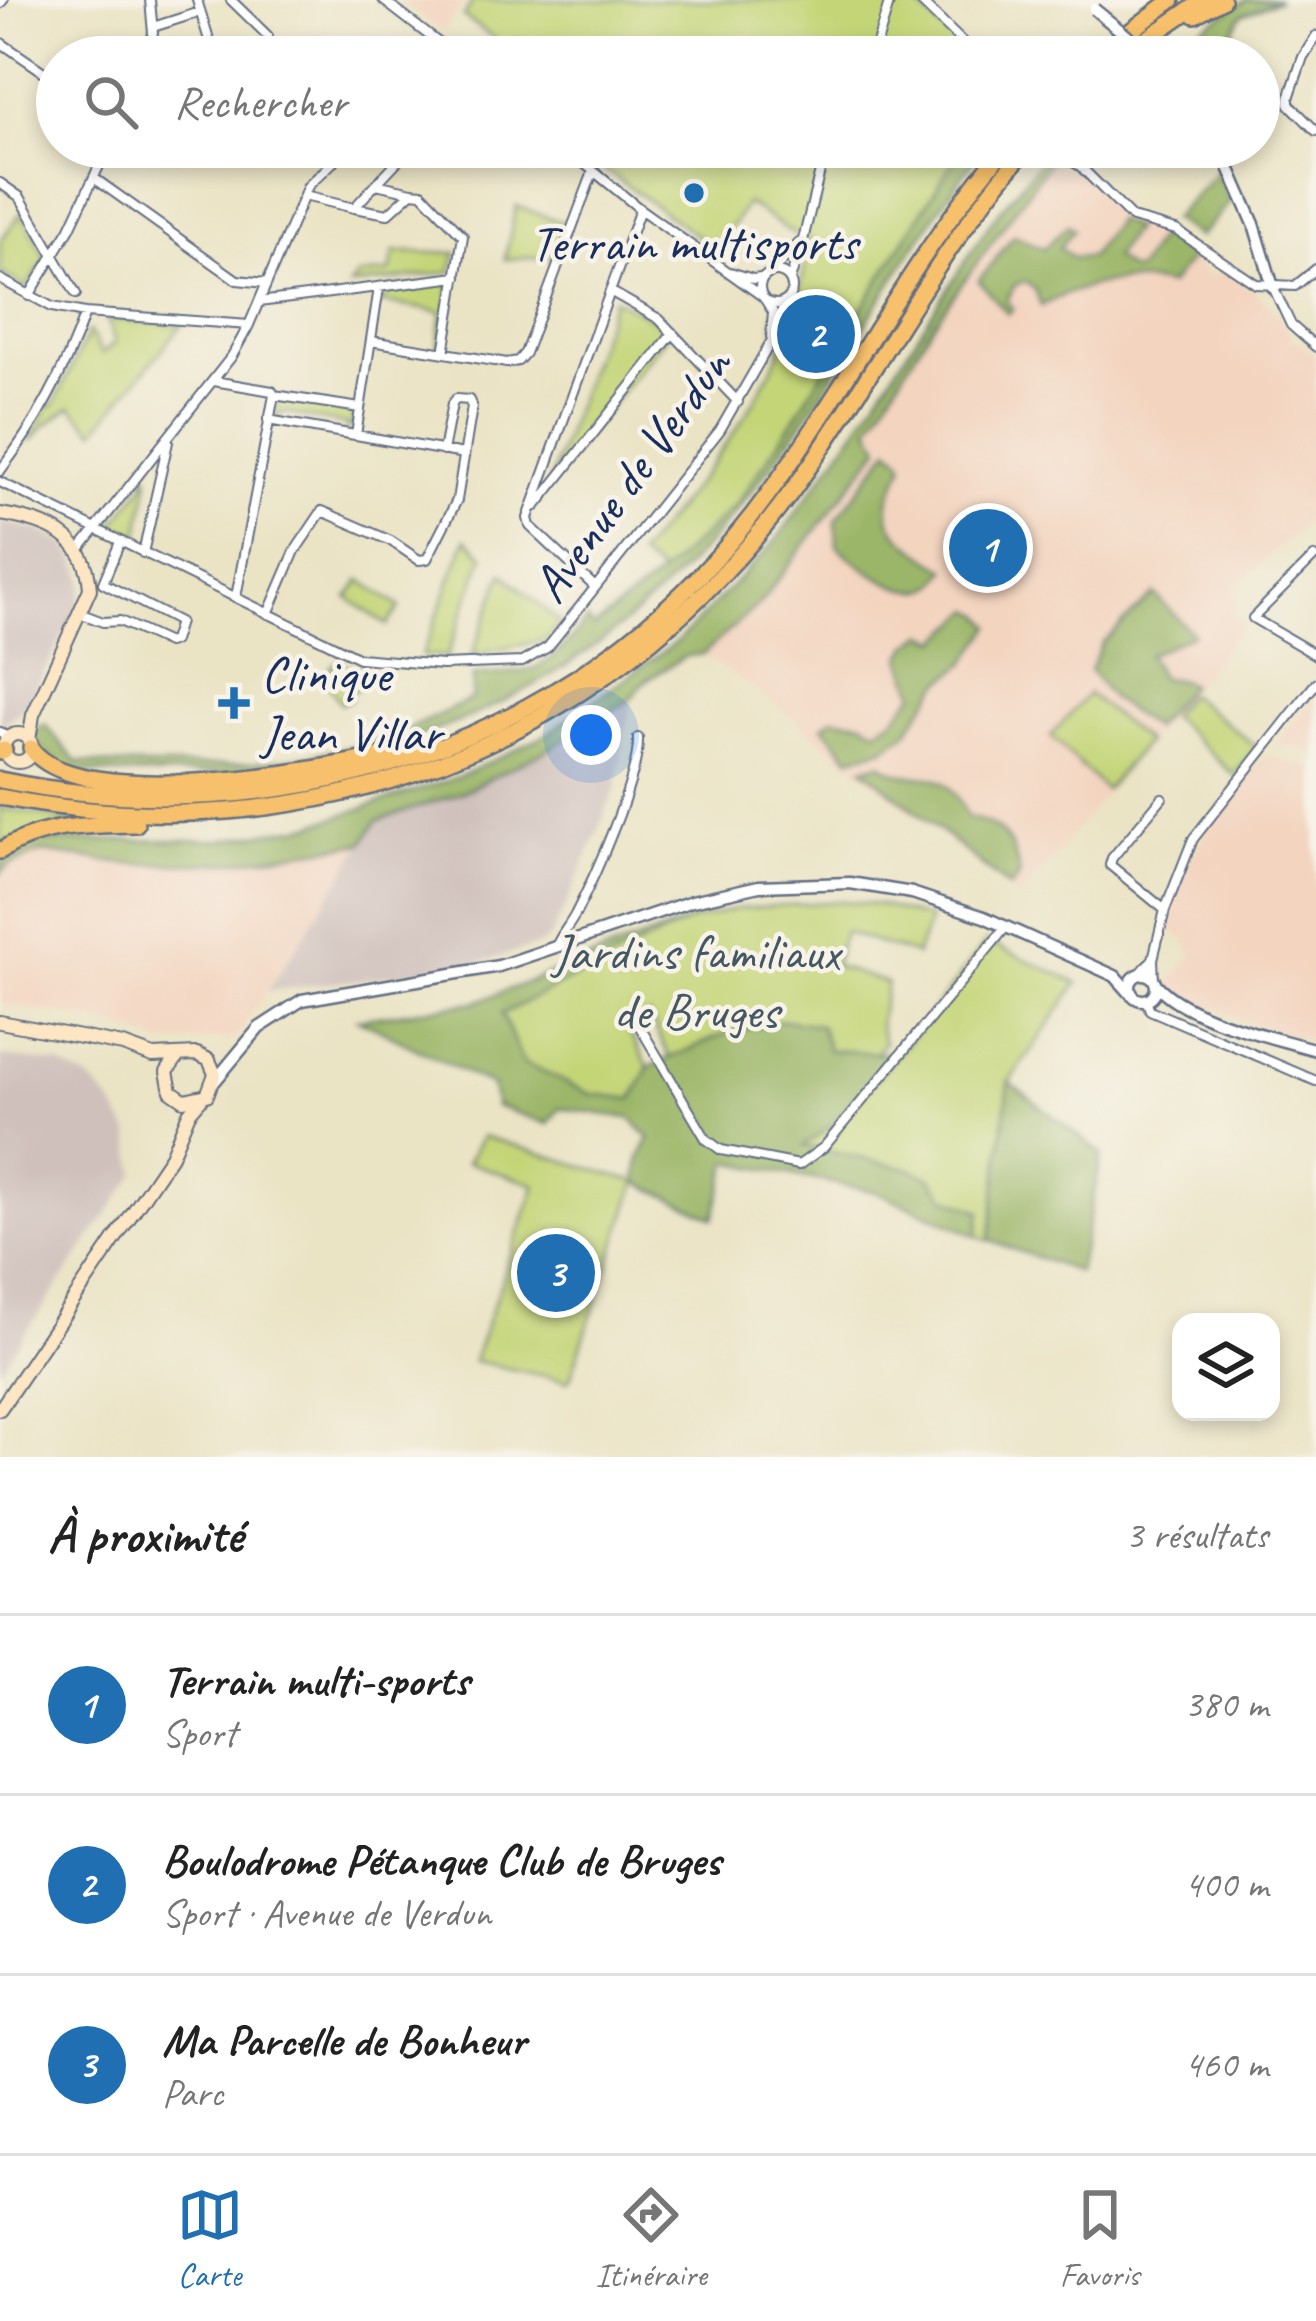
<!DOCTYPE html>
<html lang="fr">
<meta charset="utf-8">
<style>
body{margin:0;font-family:Caveat,sans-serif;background:#f6f6f6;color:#222}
.controls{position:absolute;right:36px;bottom:36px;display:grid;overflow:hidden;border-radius:24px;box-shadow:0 6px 18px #0003}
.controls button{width:108px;height:108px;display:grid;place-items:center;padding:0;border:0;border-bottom:3px solid #e0e0e0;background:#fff;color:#222;font:60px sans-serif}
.you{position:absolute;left:591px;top:735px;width:42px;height:42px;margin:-30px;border:9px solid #fff;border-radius:50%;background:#1a73e8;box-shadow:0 0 0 18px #1a73e833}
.badge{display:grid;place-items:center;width:78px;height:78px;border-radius:50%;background:#1f6fb2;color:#fff;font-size:39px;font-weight:700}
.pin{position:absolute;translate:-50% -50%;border:6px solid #fff;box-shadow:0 3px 12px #0006}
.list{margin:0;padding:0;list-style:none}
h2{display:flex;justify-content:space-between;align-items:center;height:156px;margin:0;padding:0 48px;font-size:51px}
h2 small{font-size:39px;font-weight:400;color:#767676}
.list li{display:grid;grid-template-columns:78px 1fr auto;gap:36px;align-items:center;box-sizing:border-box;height:180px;padding:0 48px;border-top:3px solid #e0e0e0}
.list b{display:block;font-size:45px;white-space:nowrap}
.list p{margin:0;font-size:39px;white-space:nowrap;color:#767676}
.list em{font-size:39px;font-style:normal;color:#767676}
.icon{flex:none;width:66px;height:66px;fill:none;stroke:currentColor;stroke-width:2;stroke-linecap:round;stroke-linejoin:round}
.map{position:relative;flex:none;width:1316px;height:1457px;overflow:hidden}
.search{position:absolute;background:#fff;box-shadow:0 6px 18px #0003;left:36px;right:36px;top:36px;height:132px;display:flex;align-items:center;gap:30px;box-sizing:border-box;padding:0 42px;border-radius:66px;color:#767676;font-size:45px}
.sheet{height:696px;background:#fff}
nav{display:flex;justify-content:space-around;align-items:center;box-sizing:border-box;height:168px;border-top:3px solid #e0e0e0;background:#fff;font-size:33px;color:#767676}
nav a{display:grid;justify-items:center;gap:6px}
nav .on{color:#1f6fb2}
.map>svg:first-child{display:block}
.built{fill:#f3d4bf}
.industrial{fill:#cfc0bb}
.green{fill:#c4d578;stroke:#70826b;stroke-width:3}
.forest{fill:#9bb668;stroke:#5b7263;stroke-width:3}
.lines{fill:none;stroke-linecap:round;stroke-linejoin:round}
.minor-casing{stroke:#636e82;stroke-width:12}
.tertiary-casing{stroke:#636e82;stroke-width:15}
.secondary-casing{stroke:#636e82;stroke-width:16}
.motorway-casing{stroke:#636e82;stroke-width:20}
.minor{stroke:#fff;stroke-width:8}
.tertiary{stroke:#fff;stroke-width:10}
.secondary{stroke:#fce6c4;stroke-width:12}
.motorway{stroke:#f7c06c;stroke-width:15}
.tertiary-bridge-casing{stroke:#636e82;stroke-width:15;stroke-linecap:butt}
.tertiary-bridge{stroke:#fff;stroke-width:10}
.poi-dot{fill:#1f6fb2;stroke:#f7f3e8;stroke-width:4.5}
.labels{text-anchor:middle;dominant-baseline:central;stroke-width:9;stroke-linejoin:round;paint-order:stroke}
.poi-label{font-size:51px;fill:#1b2f5e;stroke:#f7f3e8}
.street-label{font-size:51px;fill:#1b2f5e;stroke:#f7f3e8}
.park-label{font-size:51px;fill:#455864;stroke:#f7f3e8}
</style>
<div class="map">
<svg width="1316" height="1457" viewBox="0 0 1316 1457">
<rect width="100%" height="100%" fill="#f7f3e8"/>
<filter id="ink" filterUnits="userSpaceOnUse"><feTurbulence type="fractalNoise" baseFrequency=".00833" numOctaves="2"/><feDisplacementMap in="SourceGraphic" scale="24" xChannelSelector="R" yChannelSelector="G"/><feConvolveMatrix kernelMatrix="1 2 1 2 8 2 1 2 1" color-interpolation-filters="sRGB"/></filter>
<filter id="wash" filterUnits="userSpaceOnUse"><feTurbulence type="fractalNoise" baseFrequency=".004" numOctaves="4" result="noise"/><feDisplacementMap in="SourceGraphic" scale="48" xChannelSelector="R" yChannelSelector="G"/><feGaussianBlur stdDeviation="2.7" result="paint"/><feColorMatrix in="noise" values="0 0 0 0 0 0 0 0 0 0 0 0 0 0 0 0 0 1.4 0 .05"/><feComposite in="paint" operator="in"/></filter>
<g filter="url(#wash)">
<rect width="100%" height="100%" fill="#eae3c4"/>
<!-- built -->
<path class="built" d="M398 0H467L442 31Z
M1052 161 1063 169 1077 168 1133 223 1169 233 1201 254 1195 263 1209 278 1222 269 1252 289 1276 312 1292 334 1288 338 1292 343 1296 340 1316 356V514L1237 585 1234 616 1245 623 1020 898 778 706 703 654 761 602 880 447 870 427 931 327Z
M1316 695V752L1276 744 1292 724Z
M1265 756 1316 769V1043L1247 1022 1165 987 1191 957 1188 942 1165 925 1180 877 1227 798Z
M363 843 236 1038 159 1043 120 1026 0 1003V874L10 865 42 852 126 864 225 863Z"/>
<!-- industrial -->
<path class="industrial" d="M0 522 40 530 67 545 82 571 83 584 79 607 25 707 0 727Z
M632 698 615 791 569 899 552 935 542 944 470 965 268 991 377 821 460 793 545 751Z
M0 1056 59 1064 91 1081 113 1105 130 1134 136 1173 0 1370Z"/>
<!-- green -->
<path class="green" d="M473 0H898L917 5 971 57H550L518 38 502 57H487L499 42 464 17Z
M573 147H962L786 432 735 506 661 574 638 556C698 482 766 405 794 313 801 289 805 264 811 240L792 233 747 203 717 250Z
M516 206 568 224 556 257 505 259Z
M21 213 46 258 26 288 0 272V241Z
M394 252 457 253 451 272 350 286 358 276 390 272Z
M451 282 443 346 438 345 442 312 381 302 387 289Z
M614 298 657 321 667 335 549 482Z
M107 319 182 325 95 431 71 407 47 424 30 442 48 405 53 406 89 331 102 354 115 342Z
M281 400 352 411 354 422 347 430V425L281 412 279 418 274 416 275 406Z
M147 473 149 479 138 538 110 529 146 482 143 478Z
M466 539 484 556 447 656H422Z
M503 573 560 623 546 640 472 655Z
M361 580 400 607 387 625 348 598Z
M334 663 384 674 377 683 374 678 349 693 351 699 341 704 324 678Z
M1088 694 1146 742 1105 790 1051 736Z
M1188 694 1257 747 1234 775 1170 716Z
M0 808 75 821 0 845Z
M842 901 880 905 930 919 916 955 844 932 834 966 887 983 879 1024 884 1043 875 1054 828 1050 747 1026 670 1058 649 1015 626 1026 649 1067 633 1099 591 1094 523 1063 502 1014 687 922 736 909Z
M987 942 1078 983 1009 1082 990 1241 977 1236 981 1211 945 1197 931 1178 911 1169 803 1146C876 1093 930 1012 987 942Z
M482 1136 637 1182 569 1381 473 1361 536 1185 467 1162Z"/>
<!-- forest -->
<path class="forest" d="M1247 0H1279L1242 15 1218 57H1167L1163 52Z
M962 147H984C920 231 867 323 809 412 627 689 408 792 80 772 58 766 37 753 32 730L45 725 77 762C171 771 288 767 379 739 411 730 442 713 472 699L473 676C539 671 544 673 587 620L594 627 661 574 735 506 786 432Z
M1052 147H1060L931 327 870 427 880 447 761 602 703 654 686 656 645 681 632 698 545 751 460 793 377 821 363 843 225 863 126 864 42 852 10 865 0 874 3 858 41 841 222 840 312 825 458 777 544 736 678 641 775 542 857 429 993 219Z
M1218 171 1230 202 1199 237 1172 219Z
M1116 220 1133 228 1114 258 1129 270H1137L1159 236 1178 245 1192 257 1169 285C1122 276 1083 283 1041 306L1036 291 1025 281 1014 286 1007 301 1013 308 1008 314 979 281 1014 235 1043 249 1068 225 1073 230 1059 248 1074 258 1090 257Z
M890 448 903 460 904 467C868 528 899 536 947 570 942 575 940 582 934 586 906 604 856 563 837 546L836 520Z
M1154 594 1193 634 1148 655 1161 678 1181 680 1190 685 1153 728 1112 699 1090 670 1102 643Z
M972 610 982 614 992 626 965 664 940 683 907 732 883 749 849 757 823 726 833 718 864 722 877 730 895 718 915 693 902 658 909 645 925 634 939 640Z
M881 763C914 791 942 754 967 817 1002 824 1013 840 1020 875L1010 888 863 768Z
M687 922 502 1014 523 1063 591 1094 633 1099 649 1067 727 1033 784 1020 820 1025 829 1050 896 1054 834 1124 804 1146 911 1169 931 1178 946 1197 981 1211 977 1236 877 1192 729 1162 714 1218 637 1182 640 1158 650 1138 630 1118 560 1108 548 1124 496 1106 492 1086 358 1019 476 1002Z
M1009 1082 1102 1154 1078 1272 990 1241Z"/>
</g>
<g filter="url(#ink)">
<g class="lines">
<defs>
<path id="minor" d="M197 0 214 57
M231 0 268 36
M383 0 457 57
M919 0 978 57
M0 4 3 0
M153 27 200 12
M1316 36 1303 57 1289 98V104L1316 131
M0 42 57 81
M146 57 153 33 150 0
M873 57 890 0
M564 147 640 209 762 296
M1066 158 1080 166 1132 218 1176 230 1256 284 1295 286 1316 269
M94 178 237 280 267 283
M0 183 20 197 76 294
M377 183 411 147
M376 184 412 192 388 214 354 208Z
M412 192 422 193 463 236 444 353
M304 196 354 208
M773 271 799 243
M760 288a16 16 0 1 1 32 0a16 16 0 1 1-32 0Z
M730 272 753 279 761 278
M0 279 52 307 85 313 249 325
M790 279 801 248 826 147
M1273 287 1291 325 1316 347
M379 288 356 435 464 454
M610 291 659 319 738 402
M29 296 70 228 108 147
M766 301 773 312 771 337
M259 302 457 277
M371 341 507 363 518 361 525 353 593 172
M214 381 272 391 274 395 236 597
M274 395 360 408
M268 420 355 435
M0 471C37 423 65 370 85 313
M0 482 359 658 442 665 522 662 548 647 720 430 776 333 784 302
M536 506 673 333
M80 549 232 356 249 325 308 186 349 147
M143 553 168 442
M1314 557 1253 618 1316 655
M595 587 530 526 528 518 640 209
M82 614 103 622 120 621 168 643 173 641 179 622 103 583 120 542
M268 614 295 551 322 511 391 541 419 560 427 559 457 500 472 407 469 400 456 399 452 404 443 451
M0 732 8 738
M1162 798 1112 858 1110 865 1165 910
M556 947C560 936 569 926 575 915 594 878 640 776 638 738
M1153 959 1165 910 1193 839 1316 683
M1139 975 1153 959 1154 982
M1146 1000 1150 1010 1316 1081
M640 1027 706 1139 721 1150 799 1165 824 1147 1006 927"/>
<path id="tertiary" d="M1220 147 1254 224 1273 287
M1130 987a13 13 0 1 1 26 0a13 13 0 1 1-26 0Z
M1156 984C1187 1020 1270 1036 1316 1050
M215 1081 259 1028 302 1000 499 966 692 901 759 886 850 883 912 893 984 917 1053 948 1115 976 1131 994"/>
<path id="secondary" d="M0 514C47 521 87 536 90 589L33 715 29 740
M4 748a14 14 0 1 1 28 0a14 14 0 1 1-28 0Z
M0 1022 123 1045 153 1056 197 1054 209 1060 215 1074 207 1095 184 1100 171 1091 167 1072 178 1056
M0 1409 171 1156 189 1113 201 1099"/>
<path id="motorway" d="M1195 15 1222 0
M1096 57 1172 0
M1121 57 1204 0
M31 748C76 815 335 769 405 750
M0 752 4 750
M0 780C284 838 574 746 754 513 844 396 909 259 1006 147
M0 797C309 858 605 747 792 491 874 379 935 252 1028 147
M0 851C42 824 88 825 136 824"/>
</defs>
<!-- minor casing -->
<use href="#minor" class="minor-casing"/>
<!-- tertiary casing -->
<use href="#tertiary" class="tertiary-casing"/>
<!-- secondary casing -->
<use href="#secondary" class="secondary-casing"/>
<!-- motorway casing -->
<use href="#motorway" class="motorway-casing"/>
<!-- minor -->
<use href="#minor" class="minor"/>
<!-- tertiary -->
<use href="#tertiary" class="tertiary"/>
<!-- secondary -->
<use href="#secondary" class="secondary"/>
<!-- motorway -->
<use href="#motorway" class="motorway"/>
<defs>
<path id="tertiary-bridge" d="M1094 9 1153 57"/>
</defs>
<!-- tertiary-bridge casing -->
<use href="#tertiary-bridge" class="tertiary-bridge-casing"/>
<!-- tertiary-bridge -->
<use href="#tertiary-bridge" class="tertiary-bridge"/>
</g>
</g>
<!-- markers -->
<g class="poi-dot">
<circle cx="694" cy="193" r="12"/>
<path d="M228 685h12v12h12v12h-12v12h-12v-12h-12v-12h12z"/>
</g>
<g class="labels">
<!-- poi labels -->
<g class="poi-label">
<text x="694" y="243">Terrain multisports</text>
<text x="261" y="674" text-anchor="start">Clinique<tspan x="261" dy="59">Jean Villar</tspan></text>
</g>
<!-- street labels -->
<g class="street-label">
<text transform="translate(631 475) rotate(-54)">Avenue de Verdun</text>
</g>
<!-- park labels -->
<g class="park-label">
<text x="696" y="952">Jardins familiaux<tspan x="696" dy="59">de Bruges</tspan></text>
</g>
</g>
</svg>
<div class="controls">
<button><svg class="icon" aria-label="layers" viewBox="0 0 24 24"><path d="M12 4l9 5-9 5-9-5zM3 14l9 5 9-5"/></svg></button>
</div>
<div class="you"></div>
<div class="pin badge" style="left:988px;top:548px">1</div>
<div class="pin badge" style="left:816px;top:334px">2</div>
<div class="pin badge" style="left:556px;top:1273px">3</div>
<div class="search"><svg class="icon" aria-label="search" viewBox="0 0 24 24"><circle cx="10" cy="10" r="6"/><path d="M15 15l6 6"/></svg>Rechercher</div>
</div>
<section class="sheet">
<h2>À proximité<small>3 résultats</small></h2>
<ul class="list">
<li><span class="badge">1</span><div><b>Terrain multi-sports</b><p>Sport</p></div><em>380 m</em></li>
<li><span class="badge">2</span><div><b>Boulodrome Pétanque Club de Bruges</b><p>Sport · Avenue de Verdun</p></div><em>400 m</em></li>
<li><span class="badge">3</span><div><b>Ma Parcelle de Bonheur</b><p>Parc</p></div><em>460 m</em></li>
</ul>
</section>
<nav>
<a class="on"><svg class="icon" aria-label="map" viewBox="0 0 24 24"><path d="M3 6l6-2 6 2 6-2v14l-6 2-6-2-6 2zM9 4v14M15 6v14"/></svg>Carte</a>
<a><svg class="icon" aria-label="directions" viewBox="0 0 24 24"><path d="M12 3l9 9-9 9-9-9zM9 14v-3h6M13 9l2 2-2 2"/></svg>Itinéraire</a>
<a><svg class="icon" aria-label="saved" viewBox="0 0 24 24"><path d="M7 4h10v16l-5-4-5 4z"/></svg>Favoris</a>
</nav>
